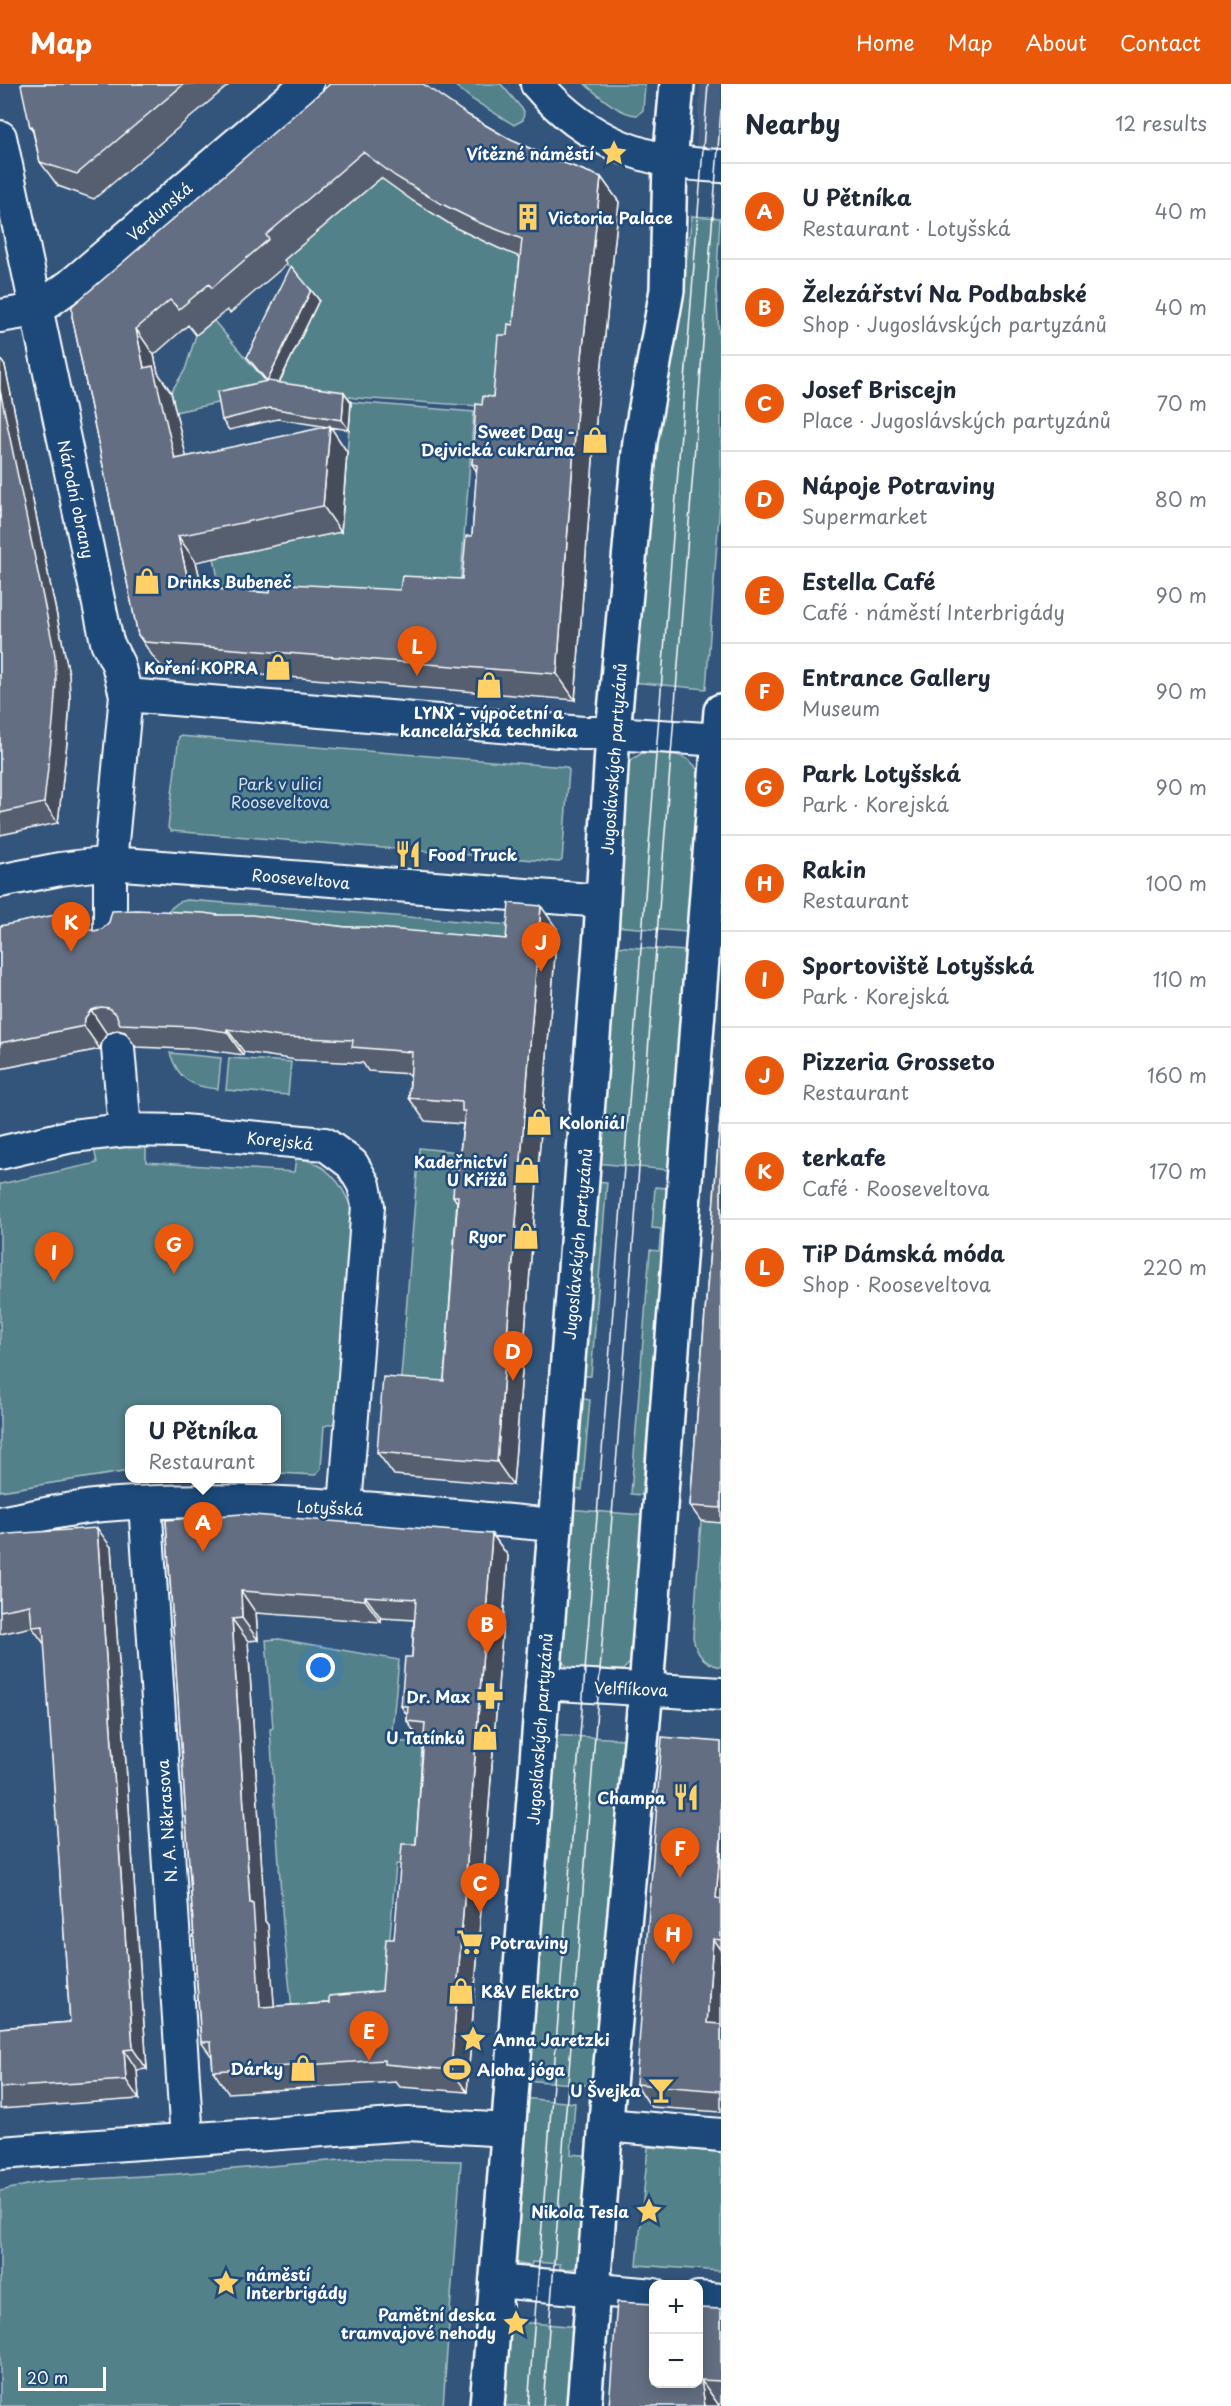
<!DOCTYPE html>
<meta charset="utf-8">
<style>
body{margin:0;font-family:"Playpen Sans",sans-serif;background:#f2f2f3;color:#1f2937}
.controls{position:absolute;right:18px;bottom:18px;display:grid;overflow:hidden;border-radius:12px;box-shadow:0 3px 15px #0003}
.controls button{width:54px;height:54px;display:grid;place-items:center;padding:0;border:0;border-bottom:2px solid #e0e1e3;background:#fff;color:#1f2937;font:30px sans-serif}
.scale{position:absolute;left:18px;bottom:15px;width:88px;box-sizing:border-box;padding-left:6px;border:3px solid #fff;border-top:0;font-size:16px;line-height:21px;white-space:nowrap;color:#fff;-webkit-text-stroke:4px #1f4a7a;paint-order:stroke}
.you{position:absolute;left:321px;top:1584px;width:21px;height:21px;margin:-15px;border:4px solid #fff;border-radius:50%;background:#1a73e8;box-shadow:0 0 0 9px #1a73e833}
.badge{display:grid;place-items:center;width:39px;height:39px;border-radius:50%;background:#ea580c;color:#fff;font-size:20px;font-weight:700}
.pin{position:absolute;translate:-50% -50px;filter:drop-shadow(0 2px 3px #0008)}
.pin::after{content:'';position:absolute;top:32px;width:21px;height:18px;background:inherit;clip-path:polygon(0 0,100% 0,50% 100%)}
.popup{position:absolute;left:125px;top:1321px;width:156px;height:78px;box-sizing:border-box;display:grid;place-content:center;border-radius:12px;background:#fff;filter:drop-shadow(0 2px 4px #0005);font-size:20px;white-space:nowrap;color:#747a83}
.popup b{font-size:22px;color:#1f2937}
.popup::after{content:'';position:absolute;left:50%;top:100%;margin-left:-12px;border:12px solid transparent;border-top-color:#fff}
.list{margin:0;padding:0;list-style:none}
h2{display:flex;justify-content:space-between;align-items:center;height:78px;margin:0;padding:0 24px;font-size:26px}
h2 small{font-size:20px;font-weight:400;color:#747a83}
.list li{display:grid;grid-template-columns:39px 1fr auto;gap:18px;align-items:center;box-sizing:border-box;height:96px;padding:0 24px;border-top:2px solid #e0e1e3}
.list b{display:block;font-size:22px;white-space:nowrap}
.list p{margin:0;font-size:20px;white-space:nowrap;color:#747a83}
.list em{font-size:20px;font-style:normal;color:#747a83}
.map{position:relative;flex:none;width:721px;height:2322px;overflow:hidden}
header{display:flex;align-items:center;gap:36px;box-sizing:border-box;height:84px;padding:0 30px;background:#ea580c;color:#fff}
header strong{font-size:28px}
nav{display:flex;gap:33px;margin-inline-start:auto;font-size:21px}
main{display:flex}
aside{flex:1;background:#fff}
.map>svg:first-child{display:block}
.built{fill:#455f81}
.green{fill:#52818a;stroke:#a8c0c4;stroke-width:1.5}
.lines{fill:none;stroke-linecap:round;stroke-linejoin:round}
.street-casing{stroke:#fff;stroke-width:36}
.secondary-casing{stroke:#fff;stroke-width:38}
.street{stroke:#1f4a7a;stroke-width:32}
.secondary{stroke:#1f4a7a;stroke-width:33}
.tram{stroke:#fff;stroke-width:1.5}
.wall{fill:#555f70;stroke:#fff;stroke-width:1.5;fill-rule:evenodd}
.shaded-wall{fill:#454d5b;stroke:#fff;stroke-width:1.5}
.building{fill:#636e82;stroke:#fff;stroke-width:1.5;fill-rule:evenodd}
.labels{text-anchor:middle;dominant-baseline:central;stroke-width:5;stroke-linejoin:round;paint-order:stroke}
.poi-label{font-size:16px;font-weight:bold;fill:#fff;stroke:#1f4a7a;text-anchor:end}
.street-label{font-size:16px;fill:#fff;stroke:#1f4a7a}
.park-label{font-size:16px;fill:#d4e0e2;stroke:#1f4a7a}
</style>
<header>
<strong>Map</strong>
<nav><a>Home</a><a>Map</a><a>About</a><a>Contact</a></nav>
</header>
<main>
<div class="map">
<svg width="721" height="2322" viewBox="0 0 721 2322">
<rect width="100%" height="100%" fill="#33557c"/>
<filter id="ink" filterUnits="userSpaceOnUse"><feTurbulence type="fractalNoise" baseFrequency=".0167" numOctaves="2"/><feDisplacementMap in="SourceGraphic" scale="12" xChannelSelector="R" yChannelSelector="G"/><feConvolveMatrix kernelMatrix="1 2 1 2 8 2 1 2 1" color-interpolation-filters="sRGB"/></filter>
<g filter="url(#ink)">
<!-- built -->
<path class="built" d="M700 0H721V65L696 62Z"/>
<!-- green -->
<path class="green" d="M453 0H501L524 27 523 36 514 41 473 16Z
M585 0H645L643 26 638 31C620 31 598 11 585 0Z
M370 86 413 117 552 186 495 323 356 314 277 302 298 192 283 177 371 102Z
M692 132 720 134 716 205 721 281V405L706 605 631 598 651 370 683 203Z
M214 237 274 307 175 328 171 308 185 286 196 251Z
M351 318 474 328 458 527 278 516 220 505 214 474 341 448Z
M179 652 566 683 569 686 562 776 559 778 171 747 168 744Z
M642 669C662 670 688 666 698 687L687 848 614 842 625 688 628 678Z
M187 816 525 842 523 867 165 829 179 818Z
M612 862 686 867 669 1086 595 1079Z
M170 969 221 974 218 1005C191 1003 178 995 170 969Z
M229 974 291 978 288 1011 226 1006Z
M146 1063V1078L294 1088 296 1074C327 1078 343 1099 352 1127L336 1339 324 1342 321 1384 316 1391 277 1389 276 1326H130L129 1387 0 1407V1100L97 1079 94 1064Z
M419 1064 458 1068 463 1072 448 1302 400 1306Z
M594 1097 607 1098 591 1292H581L579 1314 590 1316 582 1406 570 1405Z
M655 1103 667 1104 642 1411 631 1410 650 1166 659 1167 661 1145 652 1144Z
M567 1425 642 1431 633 1575 623 1586 569 1584 559 1575Z
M701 1437 721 1438V1583C704 1580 696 1570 693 1553Z
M279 1555 399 1576 391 1657 422 1659 417 1782 396 1780 388 1875 397 1929 292 1925 283 1840 270 1645 273 1644 266 1556Z
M550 1651 625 1655 598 2002 523 1996Z
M522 2014 575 2019 571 2070 593 2072 582 2178 573 2185H560V2180L532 2178 531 2182 514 2179Z
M648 2063 721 2068V2187L637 2181Z
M352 2075 461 2077 443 2322H0V2107L40 2098 176 2090Z
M505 2237 581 2243 574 2322H499Z"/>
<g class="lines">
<defs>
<path id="street" d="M537 0C587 59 646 79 721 82
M0 53 107 558 118 580 126 611 110 779V852
M0 232 36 226 71 201 307 0
M126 611 583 649H613L721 656
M0 797 60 785 110 779 603 817
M118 964 125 1046
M0 1069 72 1052 125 1046 183 1047 325 1060 352 1080 364 1101 368 1122 345 1423
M145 1419 187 2055
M0 1439C34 1433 69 1424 103 1421 253 1409 405 1428 554 1441
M542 1599 721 1610
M606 2041 721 2051
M0 2069 408 2040 508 2046
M496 2197 654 2211
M698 2214 721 2216"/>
<path id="secondary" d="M487 2322 601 849 613 649 640 357 667 206 670 78 677 0
M584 2322 608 2012 646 1605 721 627"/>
</defs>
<!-- street casing -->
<use href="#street" class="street-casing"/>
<!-- secondary casing -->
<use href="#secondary" class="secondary-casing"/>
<!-- street -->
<use href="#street" class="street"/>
<!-- secondary -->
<use href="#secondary" class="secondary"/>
<!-- tram -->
<path class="tram" d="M528 2322 708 0
M543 2322 721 26"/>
</g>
<!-- wall -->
<path class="wall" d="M23 0H230L94 115 58 102 40 78 33 48 30 43Z
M330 0 468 31 511 56 556 76 601 93 619 118 596 336 575 616 163 583 156 577 138 551 72 232ZM381 94 413 117 456 144 498 164 520 173 513 241 507 251 493 313 482 321 472 380 477 388 472 452 462 495 400 506 270 509 206 504 200 495 196 478 341 448 347 368 330 343 349 346 351 318 279 299 319 216 311 206 247 273 266 297 222 336 229 346 278 335 328 343 186 373 171 308 158 289 154 271 188 241 196 251 227 226 230 229 287 180 284 176Z
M0 275 5 282 69 590 70 617 67 658 58 739 0 751Z
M76 830 86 845 94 847 217 831 346 843 506 855 557 845 513 1401 394 1391 377 1368 444 1297 457 1118 453 1112 458 1085 463 1040 425 1037 409 1014 410 990 368 987 363 979 296 976 244 968 243 971 209 966 136 963 125 948 117 946 107 950 102 957 100 965 0 985V842Z
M721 1024V1439L701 1437 690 1422Z
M166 1436 492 1450 508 1472 467 2008 400 2003 396 1998 228 2009 213 1987 212 1973 201 1958ZM256 1529 381 1538V1534L414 1536 412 1573 401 1622 407 1631V1637L422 1659H423L416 1760 382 1907 329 1919 274 1922 268 1841 265 1837 248 1557 258 1556Z
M0 1452 111 1463 147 1985 137 1986 139 2015 0 2025V1944L70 1938 45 1561 32 1543 0 1550Z
M721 1658V2028L651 2023 636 2000Z
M721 2225V2320L609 2322Z"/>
<!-- shaded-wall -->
<path class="shaded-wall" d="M601 93 619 118 596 336 575 616 557 590 578 311Z
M311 206 319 216 275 307 267 297Z
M136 245 154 271 158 289 171 308 193 401 175 375 144 284Z
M0 275 5 282 69 590 70 617 67 658 58 739 44 719 0 306Z
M344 308 351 318 349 346 342 336Z
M330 342 347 368 341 448 323 422Z
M178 452 196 478 200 495 217 519 188 496Z
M541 822 557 845 513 1401 497 1378Z
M76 830 92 853 79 838Z
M91 926 107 950 102 957 100 965 84 942 85 934Z
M227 945 244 968 243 971 227 948Z
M97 1444 111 1463 147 1985 133 1965Z
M492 1450 508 1472 467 2008 451 1986Z
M241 1507 256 1529 258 1556 242 1534Z
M365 1512 381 1534V1538L365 1516Z
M232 1535 248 1557 265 1837 268 1841 276 1945 260 1923 250 1819Z
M721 1755V1821L716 1814Z
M713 1855 721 1867V1960L707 1939Z
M124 1966 137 1986 139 2015 126 1996Z
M701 2296 718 2320 719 2322H705Z"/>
<!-- building -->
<path class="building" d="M23 0H184L77 90 40 78 32 42 30 43 21 1Z
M330 0H423L468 31 511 56 556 76 601 93 578 311 557 590 145 558 138 551 72 232V222ZM363 68 395 92 438 118 480 139 522 155 513 241 508 240 507 251H498L493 313 483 312 482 321 476 320 472 380 477 381 472 452H466L462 495 402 492 400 506 271 499 270 509 201 504 199 493 188 496 178 452 323 422 330 342 175 375 153 282 144 284 136 245 170 216 179 225 209 200 212 204 269 155 266 151Z
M291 182 311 206 267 297 344 308 342 336 270 324 222 336 217 308 267 297 247 273Z
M0 306 55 571 56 597 53 639 44 719 0 729Z
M509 819 541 822 497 1378 377 1368 383 1293 444 1297 458 1112H453L455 1084 458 1085 465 1027H462V1018L409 1014 412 968 352 963 353 956 280 953 227 945V948L193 943 120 940 116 930 109 924 101 923 91 926 85 934 84 942 0 959V842L55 831 76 830 79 838 84 844 94 847 102 845 109 838 112 827 137 826 204 829 217 831H252L346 843H365L506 855Z
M721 1024V1424L690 1422Z
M242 1430 492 1450 451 1986 384 1980V1976L213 1987 211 1958H201L166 1436ZM241 1507 365 1516V1512L416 1515 412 1573H405L401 1622H408L407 1637 425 1639 416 1760H402L394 1855H386L382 1907 329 1912V1919L260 1923 253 1819H250L232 1535 242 1534Z
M97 1444 133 1965 124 1966 126 1996 0 2004V1944L70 1938 43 1542 32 1543 30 1521 0 1527V1452L9 1450Z
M662 1653 721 1658V1755L716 1814 721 1815V1856L713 1855 707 1939 721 1940V2007L636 2000Z
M617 2218 654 2220V2300H699V2224L721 2225V2297L701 2296 705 2322H609Z"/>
</g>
<!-- icons -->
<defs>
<symbol id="sight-bare" viewBox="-9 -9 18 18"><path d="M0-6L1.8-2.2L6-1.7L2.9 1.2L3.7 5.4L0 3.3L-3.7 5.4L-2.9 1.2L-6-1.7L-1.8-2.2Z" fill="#ffd166" stroke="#1f4a7a" stroke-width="2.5" paint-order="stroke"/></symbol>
<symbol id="building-bare" viewBox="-9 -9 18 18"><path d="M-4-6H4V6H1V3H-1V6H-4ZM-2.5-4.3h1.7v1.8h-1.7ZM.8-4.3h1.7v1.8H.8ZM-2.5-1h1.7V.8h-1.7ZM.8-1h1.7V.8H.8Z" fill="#ffd166" stroke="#1f4a7a" stroke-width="2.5" paint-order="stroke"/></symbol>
<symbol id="shop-bare" viewBox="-9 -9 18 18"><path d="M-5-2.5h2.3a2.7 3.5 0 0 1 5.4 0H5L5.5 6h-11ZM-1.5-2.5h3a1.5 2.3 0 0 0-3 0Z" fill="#ffd166" stroke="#1f4a7a" stroke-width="2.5" paint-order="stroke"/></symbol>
<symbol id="restaurant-bare" viewBox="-9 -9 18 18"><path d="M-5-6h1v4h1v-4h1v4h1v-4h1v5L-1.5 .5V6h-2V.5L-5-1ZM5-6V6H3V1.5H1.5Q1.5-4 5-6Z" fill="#ffd166" stroke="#1f4a7a" stroke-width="2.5" paint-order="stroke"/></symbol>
<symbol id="pharmacy-bare" viewBox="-9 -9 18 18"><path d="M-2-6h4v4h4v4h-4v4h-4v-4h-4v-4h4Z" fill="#ffd166" stroke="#1f4a7a" stroke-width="2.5" paint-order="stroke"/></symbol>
<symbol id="supermarket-bare" viewBox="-9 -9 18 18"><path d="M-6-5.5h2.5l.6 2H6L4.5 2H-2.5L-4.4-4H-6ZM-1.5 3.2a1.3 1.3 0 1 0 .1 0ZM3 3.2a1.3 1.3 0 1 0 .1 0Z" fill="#ffd166" stroke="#1f4a7a" stroke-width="2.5" paint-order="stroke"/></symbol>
<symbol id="stadium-bare" viewBox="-9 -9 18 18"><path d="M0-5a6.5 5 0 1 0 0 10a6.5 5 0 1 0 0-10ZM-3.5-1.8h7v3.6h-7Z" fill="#ffd166" stroke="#1f4a7a" stroke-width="2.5" paint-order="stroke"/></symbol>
<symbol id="bar-bare" viewBox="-9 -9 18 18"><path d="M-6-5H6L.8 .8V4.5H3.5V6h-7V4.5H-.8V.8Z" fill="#ffd166" stroke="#1f4a7a" stroke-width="2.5" paint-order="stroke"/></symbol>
</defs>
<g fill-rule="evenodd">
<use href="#sight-bare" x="595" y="50" width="38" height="38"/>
<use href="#building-bare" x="509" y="114" width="38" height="38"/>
<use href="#shop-bare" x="576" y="337" width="38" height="38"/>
<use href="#shop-bare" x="128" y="478" width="38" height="38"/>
<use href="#shop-bare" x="259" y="564" width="38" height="38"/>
<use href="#shop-bare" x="470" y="582" width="38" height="38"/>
<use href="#restaurant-bare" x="389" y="751" width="38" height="38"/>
<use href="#shop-bare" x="520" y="1019" width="38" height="38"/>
<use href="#shop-bare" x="508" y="1067" width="38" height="38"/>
<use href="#shop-bare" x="507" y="1133" width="38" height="38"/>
<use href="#pharmacy-bare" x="471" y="1593" width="38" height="38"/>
<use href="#shop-bare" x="466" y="1634" width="38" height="38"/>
<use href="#restaurant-bare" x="667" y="1694" width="38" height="38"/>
<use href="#supermarket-bare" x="451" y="1839" width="38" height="38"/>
<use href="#shop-bare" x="442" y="1888" width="38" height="38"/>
<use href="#sight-bare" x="454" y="1936" width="38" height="38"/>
<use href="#shop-bare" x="284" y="1965" width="38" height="38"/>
<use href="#stadium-bare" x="438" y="1966" width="38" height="38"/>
<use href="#bar-bare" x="642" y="1987" width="38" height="38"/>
<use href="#sight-bare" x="630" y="2108" width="38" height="38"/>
<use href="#sight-bare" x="207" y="2180" width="38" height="38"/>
<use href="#sight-bare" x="497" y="2220" width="38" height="38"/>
</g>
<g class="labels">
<!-- poi labels -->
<g class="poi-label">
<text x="594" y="69">Vítězné náměstí</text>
<text x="548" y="133" text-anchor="start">Victoria Palace</text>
<text x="575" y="347">Sweet Day -<tspan x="575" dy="18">Dejvická cukrárna</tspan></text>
<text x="167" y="497" text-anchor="start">Drinks Bubeneč</text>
<text x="258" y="583">Koření KOPRA</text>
<text x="489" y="628" text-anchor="middle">LYNX - výpočetní a<tspan x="489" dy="18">kancelářská technika</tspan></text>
<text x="428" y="770" text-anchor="start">Food Truck</text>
<text x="559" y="1038" text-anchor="start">Koloniál</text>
<text x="507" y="1077">Kadeřnictví<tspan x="507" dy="18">U Křížů</tspan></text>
<text x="506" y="1152">Ryor</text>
<text x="470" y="1612">Dr. Max</text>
<text x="465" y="1653">U Tatínků</text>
<text x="666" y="1713">Champa</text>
<text x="490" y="1858" text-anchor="start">Potraviny</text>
<text x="481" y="1907" text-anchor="start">K&amp;V Elektro</text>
<text x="493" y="1955" text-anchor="start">Anna Jaretzki</text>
<text x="283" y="1984">Dárky</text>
<text x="477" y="1985" text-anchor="start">Aloha jóga</text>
<text x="641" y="2006">U Švejka</text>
<text x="629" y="2127">Nikola Tesla</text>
<text x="246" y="2190" text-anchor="start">náměstí<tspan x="246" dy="18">Interbrigády</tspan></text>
<text x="496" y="2230">Pamětní deska<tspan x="496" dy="18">tramvajové nehody</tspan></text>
</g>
<!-- street labels -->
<g class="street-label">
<text transform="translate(159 127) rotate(-41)">Verdunská</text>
<text transform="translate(77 415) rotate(78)">Národní obrany</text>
<text transform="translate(613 675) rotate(-86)">Jugoslávských partyzánů</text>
<text transform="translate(301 794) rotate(5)">Rooseveltova</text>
<text transform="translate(280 1056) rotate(6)">Korejská</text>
<text transform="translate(577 1160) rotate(-85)">Jugoslávských partyzánů</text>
<text transform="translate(330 1423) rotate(3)">Lotyšská</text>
<text transform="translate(631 1604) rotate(2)">Velflíkova</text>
<text transform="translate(539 1645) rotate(-86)">Jugoslávských partyzánů</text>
<text transform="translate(166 1737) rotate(-94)">N. A. Někrasova</text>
</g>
<!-- park labels -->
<g class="park-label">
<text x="280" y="699">Park v ulici<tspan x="280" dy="18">Rooseveltova</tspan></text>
</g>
</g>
</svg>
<div class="controls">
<button>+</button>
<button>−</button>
</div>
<div class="scale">20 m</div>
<div class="you"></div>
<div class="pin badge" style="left:203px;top:1468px">A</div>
<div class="popup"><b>U Pětníka</b>Restaurant</div>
<div class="pin badge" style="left:487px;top:1570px">B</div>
<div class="pin badge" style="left:480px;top:1829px">C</div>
<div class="pin badge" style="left:513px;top:1297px">D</div>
<div class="pin badge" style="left:369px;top:1977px">E</div>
<div class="pin badge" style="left:680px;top:1794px">F</div>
<div class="pin badge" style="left:174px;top:1190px">G</div>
<div class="pin badge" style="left:673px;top:1880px">H</div>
<div class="pin badge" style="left:54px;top:1198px">I</div>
<div class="pin badge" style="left:541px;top:888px">J</div>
<div class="pin badge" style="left:71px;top:868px">K</div>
<div class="pin badge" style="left:417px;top:592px">L</div>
</div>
<aside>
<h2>Nearby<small>12 results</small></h2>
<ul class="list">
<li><span class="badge">A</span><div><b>U Pětníka</b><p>Restaurant · Lotyšská</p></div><em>40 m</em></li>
<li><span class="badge">B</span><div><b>Železářství Na Podbabské</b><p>Shop · Jugoslávských partyzánů</p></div><em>40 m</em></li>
<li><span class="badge">C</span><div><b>Josef Briscejn</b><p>Place · Jugoslávských partyzánů</p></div><em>70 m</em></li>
<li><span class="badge">D</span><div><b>Nápoje Potraviny</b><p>Supermarket</p></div><em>80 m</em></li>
<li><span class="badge">E</span><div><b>Estella Café</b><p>Café · náměstí Interbrigády</p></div><em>90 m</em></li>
<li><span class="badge">F</span><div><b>Entrance Gallery</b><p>Museum</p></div><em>90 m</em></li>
<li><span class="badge">G</span><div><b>Park Lotyšská</b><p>Park · Korejská</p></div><em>90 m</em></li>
<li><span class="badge">H</span><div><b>Rakin</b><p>Restaurant</p></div><em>100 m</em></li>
<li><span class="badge">I</span><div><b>Sportoviště Lotyšská</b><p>Park · Korejská</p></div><em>110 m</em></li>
<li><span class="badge">J</span><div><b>Pizzeria Grosseto</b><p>Restaurant</p></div><em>160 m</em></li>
<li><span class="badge">K</span><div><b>terkafe</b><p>Café · Rooseveltova</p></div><em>170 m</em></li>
<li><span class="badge">L</span><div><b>TiP Dámská móda</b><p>Shop · Rooseveltova</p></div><em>220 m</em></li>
</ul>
</aside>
</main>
